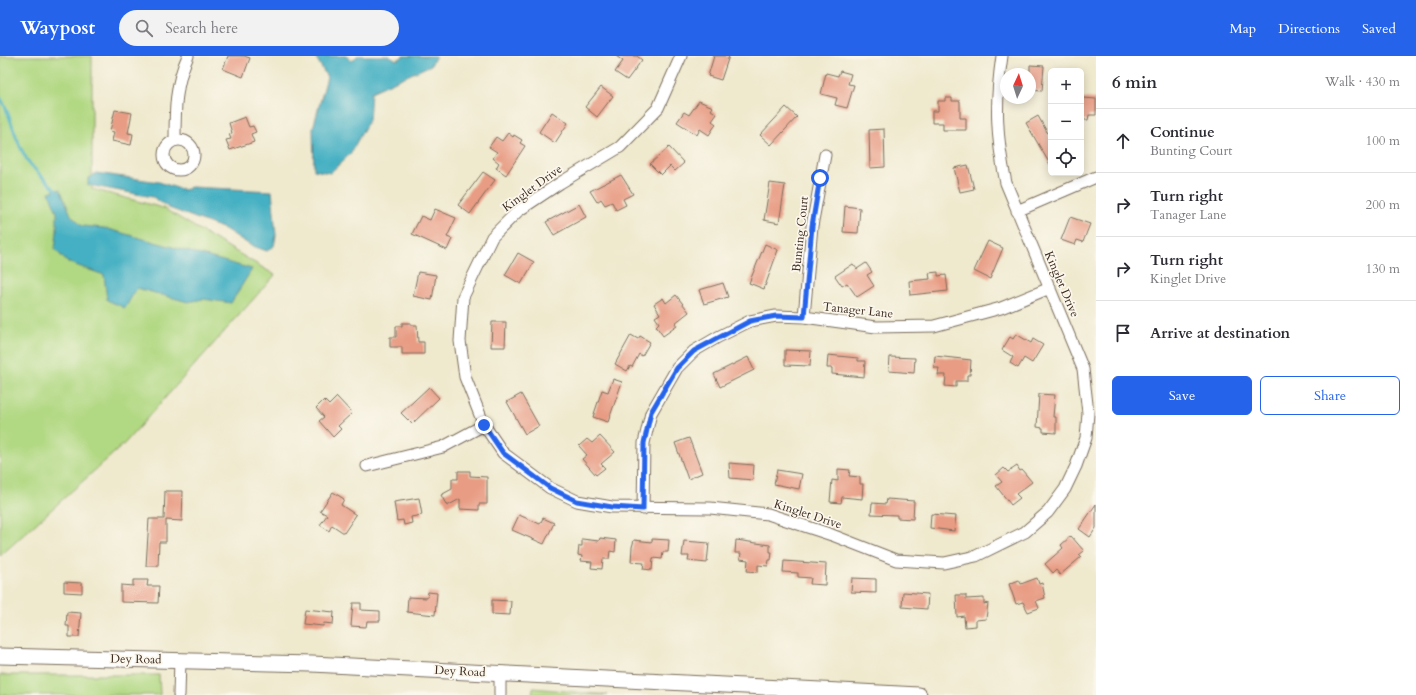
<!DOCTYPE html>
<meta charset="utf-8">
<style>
body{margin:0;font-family:Cardo,serif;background:#f2f2f3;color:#2b2b33}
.controls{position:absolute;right:12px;top:12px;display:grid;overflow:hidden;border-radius:6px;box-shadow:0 2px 10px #0003}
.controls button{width:36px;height:36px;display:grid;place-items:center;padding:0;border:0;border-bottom:1px solid #e1e1e2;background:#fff;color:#2b2b33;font:20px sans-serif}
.compass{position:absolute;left:1000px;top:12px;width:36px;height:36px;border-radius:50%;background:#fff;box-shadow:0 2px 10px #0003;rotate:4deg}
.stop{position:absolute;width:12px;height:12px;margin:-9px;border:3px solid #2563eb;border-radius:50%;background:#fff}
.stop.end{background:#2563eb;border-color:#fff;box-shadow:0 1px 4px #0008}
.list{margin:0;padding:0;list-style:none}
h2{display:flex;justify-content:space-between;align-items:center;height:52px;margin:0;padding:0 16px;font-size:17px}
h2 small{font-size:13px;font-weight:400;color:#7c7c81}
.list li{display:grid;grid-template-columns:26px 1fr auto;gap:12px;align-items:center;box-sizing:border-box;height:64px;padding:0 16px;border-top:1px solid #e1e1e2}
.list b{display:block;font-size:15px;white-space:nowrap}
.list p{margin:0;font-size:13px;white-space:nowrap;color:#7c7c81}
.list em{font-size:13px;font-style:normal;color:#7c7c81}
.actions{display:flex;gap:8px;padding:12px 16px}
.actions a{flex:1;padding:9px 0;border:1px solid #2563eb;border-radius:6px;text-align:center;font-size:14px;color:#2563eb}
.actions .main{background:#2563eb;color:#fff}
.icon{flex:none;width:22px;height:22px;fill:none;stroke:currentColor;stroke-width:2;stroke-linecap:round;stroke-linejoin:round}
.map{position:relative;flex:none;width:1096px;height:639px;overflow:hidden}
header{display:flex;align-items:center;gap:24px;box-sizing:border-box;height:56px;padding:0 20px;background:#2563eb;color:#fff}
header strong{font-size:19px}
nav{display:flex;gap:22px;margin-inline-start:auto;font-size:14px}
.search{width:280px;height:36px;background:#f2f2f3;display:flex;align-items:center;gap:10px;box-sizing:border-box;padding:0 14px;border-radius:22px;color:#7c7c81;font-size:15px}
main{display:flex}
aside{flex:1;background:#fff}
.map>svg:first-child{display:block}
.green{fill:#b1d882;stroke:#768150}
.water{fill:#44b0c3;stroke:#406d70}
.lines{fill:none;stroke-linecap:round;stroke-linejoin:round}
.stream{stroke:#44b0c3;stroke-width:3}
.building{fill:#e89c84}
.minor-casing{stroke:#7a6d5c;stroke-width:13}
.major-casing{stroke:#7a6d5c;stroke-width:17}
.minor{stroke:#fff;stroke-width:11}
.major{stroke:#fff;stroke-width:15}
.route{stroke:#2563eb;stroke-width:5}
.labels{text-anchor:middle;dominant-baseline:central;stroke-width:3.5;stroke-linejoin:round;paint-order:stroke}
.street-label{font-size:12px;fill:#3b2a1e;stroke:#fbf7ec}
</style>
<header>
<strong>Waypost</strong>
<div class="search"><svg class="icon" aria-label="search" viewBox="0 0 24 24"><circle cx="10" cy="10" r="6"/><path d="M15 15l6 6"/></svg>Search here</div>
<nav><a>Map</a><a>Directions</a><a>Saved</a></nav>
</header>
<main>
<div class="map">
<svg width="1096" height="639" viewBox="0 0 1096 639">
<rect width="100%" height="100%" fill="#fbf7ec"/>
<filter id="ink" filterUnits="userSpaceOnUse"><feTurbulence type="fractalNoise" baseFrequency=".025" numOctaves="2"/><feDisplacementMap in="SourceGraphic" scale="8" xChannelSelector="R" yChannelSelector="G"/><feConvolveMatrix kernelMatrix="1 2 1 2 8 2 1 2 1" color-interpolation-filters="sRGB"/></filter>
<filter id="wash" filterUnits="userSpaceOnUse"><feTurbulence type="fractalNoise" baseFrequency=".012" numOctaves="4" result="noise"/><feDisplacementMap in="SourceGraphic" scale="16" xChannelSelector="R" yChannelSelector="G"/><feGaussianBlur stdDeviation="0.9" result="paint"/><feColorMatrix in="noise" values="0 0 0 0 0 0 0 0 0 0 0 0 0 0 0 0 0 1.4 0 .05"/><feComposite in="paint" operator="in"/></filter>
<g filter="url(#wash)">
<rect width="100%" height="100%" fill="#efe9ce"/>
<!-- green -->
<path class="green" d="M0 0H92V133L163 152 275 219 124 388 0 500Z
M0 619H159L160 639H0Z
M533 632 608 639H532Z"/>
<!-- water -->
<path class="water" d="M315 0H346L352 5 357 0H390L397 4 404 0H436L431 9 371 36 369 64 350 98 330 117 314 114 313 72 327 21Z
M96 117 159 126 183 134 191 131 272 135 276 180 274 190 267 195 250 189 225 173 169 152 153 141 88 129V123Z
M60 133 71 159 82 170 104 172 252 213 231 247 203 243 188 246 137 232 125 252 107 244 104 219 67 206 55 193 57 176V156L49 136Z"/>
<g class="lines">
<!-- stream -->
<path class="stream" d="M0 41C12 60 14 83 26 102 33 114 46 124 56 134"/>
</g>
<g id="blocks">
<!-- building -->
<path class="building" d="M228 0H244L250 2 243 21 223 13Z
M616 0H637L642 4 627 24 615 16 623 5Z
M714 0H729L721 24 708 20Z
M1030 9 1044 10 1042 35 1030 34Z
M840 15 851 18 848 28 854 29 847 52 835 49 837 42 821 38 826 17 838 20Z
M601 31 613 40 597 61 585 51Z
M945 42H952V45H960V62H966V74H943V67H932V55H938V45H945Z
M1083 42 1096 43V59H1089L1088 64H1081Z
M699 45 713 51 711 54 717 58 712 65 716 68 709 79 700 73 697 79 677 66 684 56 689 59Z
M786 51 797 61 771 89 760 79Z
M115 54 132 57 128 77 133 78 131 89 112 85 114 76 110 75Z
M552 56 568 67 555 87 539 76Z
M1038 60 1051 83V110L1026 67Z
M245 61 249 71 253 70 256 76 251 78 254 86 230 94 226 84 231 83 229 78 232 77 229 67Z
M884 73 885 111 870 112 869 74Z
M508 77 513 81 514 79 522 84 520 87 525 90 506 119 496 112 499 107 493 102 497 96 489 91 496 81 502 85Z
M669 91 684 107 675 115 670 110 661 119 650 108Z
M968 109 974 133 960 136 954 112Z
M483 116 495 124 470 158 458 149Z
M621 119 633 138 623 143 626 149 616 154 612 146 605 149 601 143 597 146 590 135Z
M770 127 785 129 779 167 764 164Z
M579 148 586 161 554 179 546 166Z
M845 150 860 152 858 177 843 176Z
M435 153 456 162 447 181 452 183 447 194 412 178 421 160 430 164Z
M1070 161 1090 168 1083 186 1077 184 1075 189 1061 184Z
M988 185 1003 192 990 223 974 215Z
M765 188 778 194 764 233 749 227Z
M518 197 534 206 521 228 505 219Z
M866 207 872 216 867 219 874 230 857 241 847 227 842 230 835 220 853 208 857 213Z
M418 216 436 219 432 244 413 240Z
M938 216V220L946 219 948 235 910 239 909 225 930 223 929 217Z
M723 227 728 241 704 248 699 234Z
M676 239 689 256 675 267 677 270 663 280 656 270 659 267 655 261 660 258 654 248 663 242 666 247Z
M492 266H506L505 291H491Z
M402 267H411V269H417L418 286H424V298H402V291H390V281H396V270H402Z
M1016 278 1031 287 1033 283 1043 289 1032 307 1024 302 1018 312 1010 307 1013 301 1002 294 1010 281 1013 283Z
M631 279 638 283 640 280 650 286 642 300 639 298 632 311 630 310 627 315 615 308Z
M785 294 811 295 810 310 785 309Z
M828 299 858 302V305H865L864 321 832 318V312H827Z
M935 300 971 304 970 319H967V325H956V331L945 330 946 319H938L939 312H934Z
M748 301 754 314 720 331 714 318Z
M890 301 915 302 914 317 889 315Z
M613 323 622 326 608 366 593 361 602 334 608 336Z
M429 331 439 342 412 368 401 357Z
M521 338 539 370 525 378 507 346Z
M1039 338 1055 339 1053 361H1056V377L1043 376V372L1037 371Z
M337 341 352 357 338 370 341 373 333 381 319 365 324 361 316 352 324 344 329 349Z
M600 380 615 396 601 408 605 412 596 419 582 403 587 399 579 390 587 383 592 387Z
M689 382 702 417 688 423 675 387Z
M729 407 754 409 753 424 730 422Z
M1017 410 1020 415 1022 414 1032 426 1016 438 1020 442 1011 449 996 430 1002 426 996 419 1004 412 1008 416Z
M838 413 850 414 849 420 860 421V428H863L862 443 842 441 841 447 830 446 832 424 838 425Z
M777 414 802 418 799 433 774 428Z
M458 415H470V420L487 421V448H479V454L460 453V443L447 450 441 439 452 433V423H458Z
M165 435H183L182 465 166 464V486H159L158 510H146L149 463H164Z
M333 436 344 443 341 449 356 459 344 477 332 469 329 475 320 469 327 459 320 455Z
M419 442 422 459 411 461 412 467 404 469 403 464 397 465 394 446Z
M887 443 914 445 913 463 897 462V459L871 458 872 447 886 448Z
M1096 448V472L1090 481 1079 473Z
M931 458 956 460 954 475 930 472Z
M519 459 540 468 543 462 554 467 544 488 512 474Z
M1071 480 1084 495 1079 499 1081 501 1060 519 1056 514 1053 517 1045 508 1063 492 1061 489Z
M600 482 616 484 615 496 610 495 609 503H603L602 513 591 512 592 506 581 505 582 500 578 499 579 490H582V483L599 485Z
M652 483 669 484 668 496H663L662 503 653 502 652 514 643 513 644 507 631 506 632 491 634 484 652 486Z
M736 484 770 489V496H772L771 504H769L768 510 758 509V516L747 515 748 504 740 503 741 497H735Z
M684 485 709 487 707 507 688 505 689 500H682Z
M784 505 826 508 825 529 810 528 811 522 798 521V517L783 516Z
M852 522 876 523V537L851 536Z
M1037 522 1039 528 1042 527 1045 542 1036 545 1039 552 1028 556 1023 546 1016 548 1009 528 1019 524 1021 528Z
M133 524H148L147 530H159L158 547 121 546V529L133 530Z
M64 526 82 527V537L64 536Z
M428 536 437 537 435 559 407 556 408 541 427 542Z
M903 536 928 538 927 553 902 551Z
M956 539H966V543L984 542V548L988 547 986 563 976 564V570L965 571 964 560 957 561Z
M492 544 511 545 510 559 492 558Z
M353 547H361V554L380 555V565H367L366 571 351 570Z
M305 553 334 556 333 568 324 567 323 570 303 568Z
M67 556 81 557 79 581H69V570H66Z"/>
</g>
</g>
<g filter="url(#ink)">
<use href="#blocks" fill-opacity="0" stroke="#7a6d5c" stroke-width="1"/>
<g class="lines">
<defs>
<path id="minor" d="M681 0 658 52 620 91 560 127 518 155 492 181 463 241 460 285 465 321 484 369 503 397 550 432 577 445 612 451 710 452 768 458 832 479 896 504 944 507 976 500 1025 476 1048 456 1065 433 1076 410 1086 382 1088 357 1083 313 1006 127C996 80 995 47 1002 0
M175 84C175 55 175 28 188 0
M164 99a15 15 0 1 1 30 0a15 15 0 1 1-30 0Z
M1017 155 1096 121
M804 261 812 170 825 99
M367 410 443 391 484 369
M643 453 644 387 651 357 677 312 694 295 718 281 750 265 776 260 804 261 876 271 934 270 1001 252 1050 232
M179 639 180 604
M500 639V617"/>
<path id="major" d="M0 600 312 608 919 639"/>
</defs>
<!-- minor casing -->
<use href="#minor" class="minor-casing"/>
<!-- major casing -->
<use href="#major" class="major-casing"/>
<!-- minor -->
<use href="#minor" class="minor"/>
<!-- major -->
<use href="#major" class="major"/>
</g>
</g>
<g class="lines" filter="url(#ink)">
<!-- route -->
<path class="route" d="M484 369 503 397 550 432 577 445 612 451 643 453 644 387 651 356 677 312 694 295 750 265 776 260 804 261 812 170 820 122"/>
</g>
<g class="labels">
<!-- street labels -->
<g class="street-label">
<text transform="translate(532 132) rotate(-36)">Kinglet Drive</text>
<text transform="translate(800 178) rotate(-84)">Bunting Court</text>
<text transform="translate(1062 228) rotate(67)">Kinglet Drive</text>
<text transform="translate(858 254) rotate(6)">Tanager Lane</text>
<text transform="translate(808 458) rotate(18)">Kinglet Drive</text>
<text transform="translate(136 603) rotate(1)">Dey Road</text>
<text transform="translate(460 615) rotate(3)">Dey Road</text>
</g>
</g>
</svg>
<div class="controls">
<button>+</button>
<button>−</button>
<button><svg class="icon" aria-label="locate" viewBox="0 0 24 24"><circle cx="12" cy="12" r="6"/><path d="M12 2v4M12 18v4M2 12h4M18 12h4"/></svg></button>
</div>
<svg class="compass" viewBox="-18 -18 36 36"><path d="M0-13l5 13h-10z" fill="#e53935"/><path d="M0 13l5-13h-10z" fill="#7c7c81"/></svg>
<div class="stop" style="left:820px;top:122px"></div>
<div class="stop end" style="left:484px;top:369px"></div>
</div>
<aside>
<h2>6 min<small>Walk · 430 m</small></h2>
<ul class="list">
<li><svg class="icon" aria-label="ahead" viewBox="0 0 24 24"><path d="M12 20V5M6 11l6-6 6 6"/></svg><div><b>Continue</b><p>Bunting Court</p></div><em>100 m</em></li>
<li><svg class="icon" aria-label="right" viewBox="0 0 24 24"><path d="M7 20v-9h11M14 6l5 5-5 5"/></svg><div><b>Turn right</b><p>Tanager Lane</p></div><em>200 m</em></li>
<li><svg class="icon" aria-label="right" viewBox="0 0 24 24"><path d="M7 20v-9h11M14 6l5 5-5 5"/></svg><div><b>Turn right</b><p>Kinglet Drive</p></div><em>130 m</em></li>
<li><svg class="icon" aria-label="arrive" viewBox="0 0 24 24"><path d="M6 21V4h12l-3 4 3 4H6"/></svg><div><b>Arrive at destination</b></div></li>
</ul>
<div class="actions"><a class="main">Save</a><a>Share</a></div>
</aside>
</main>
